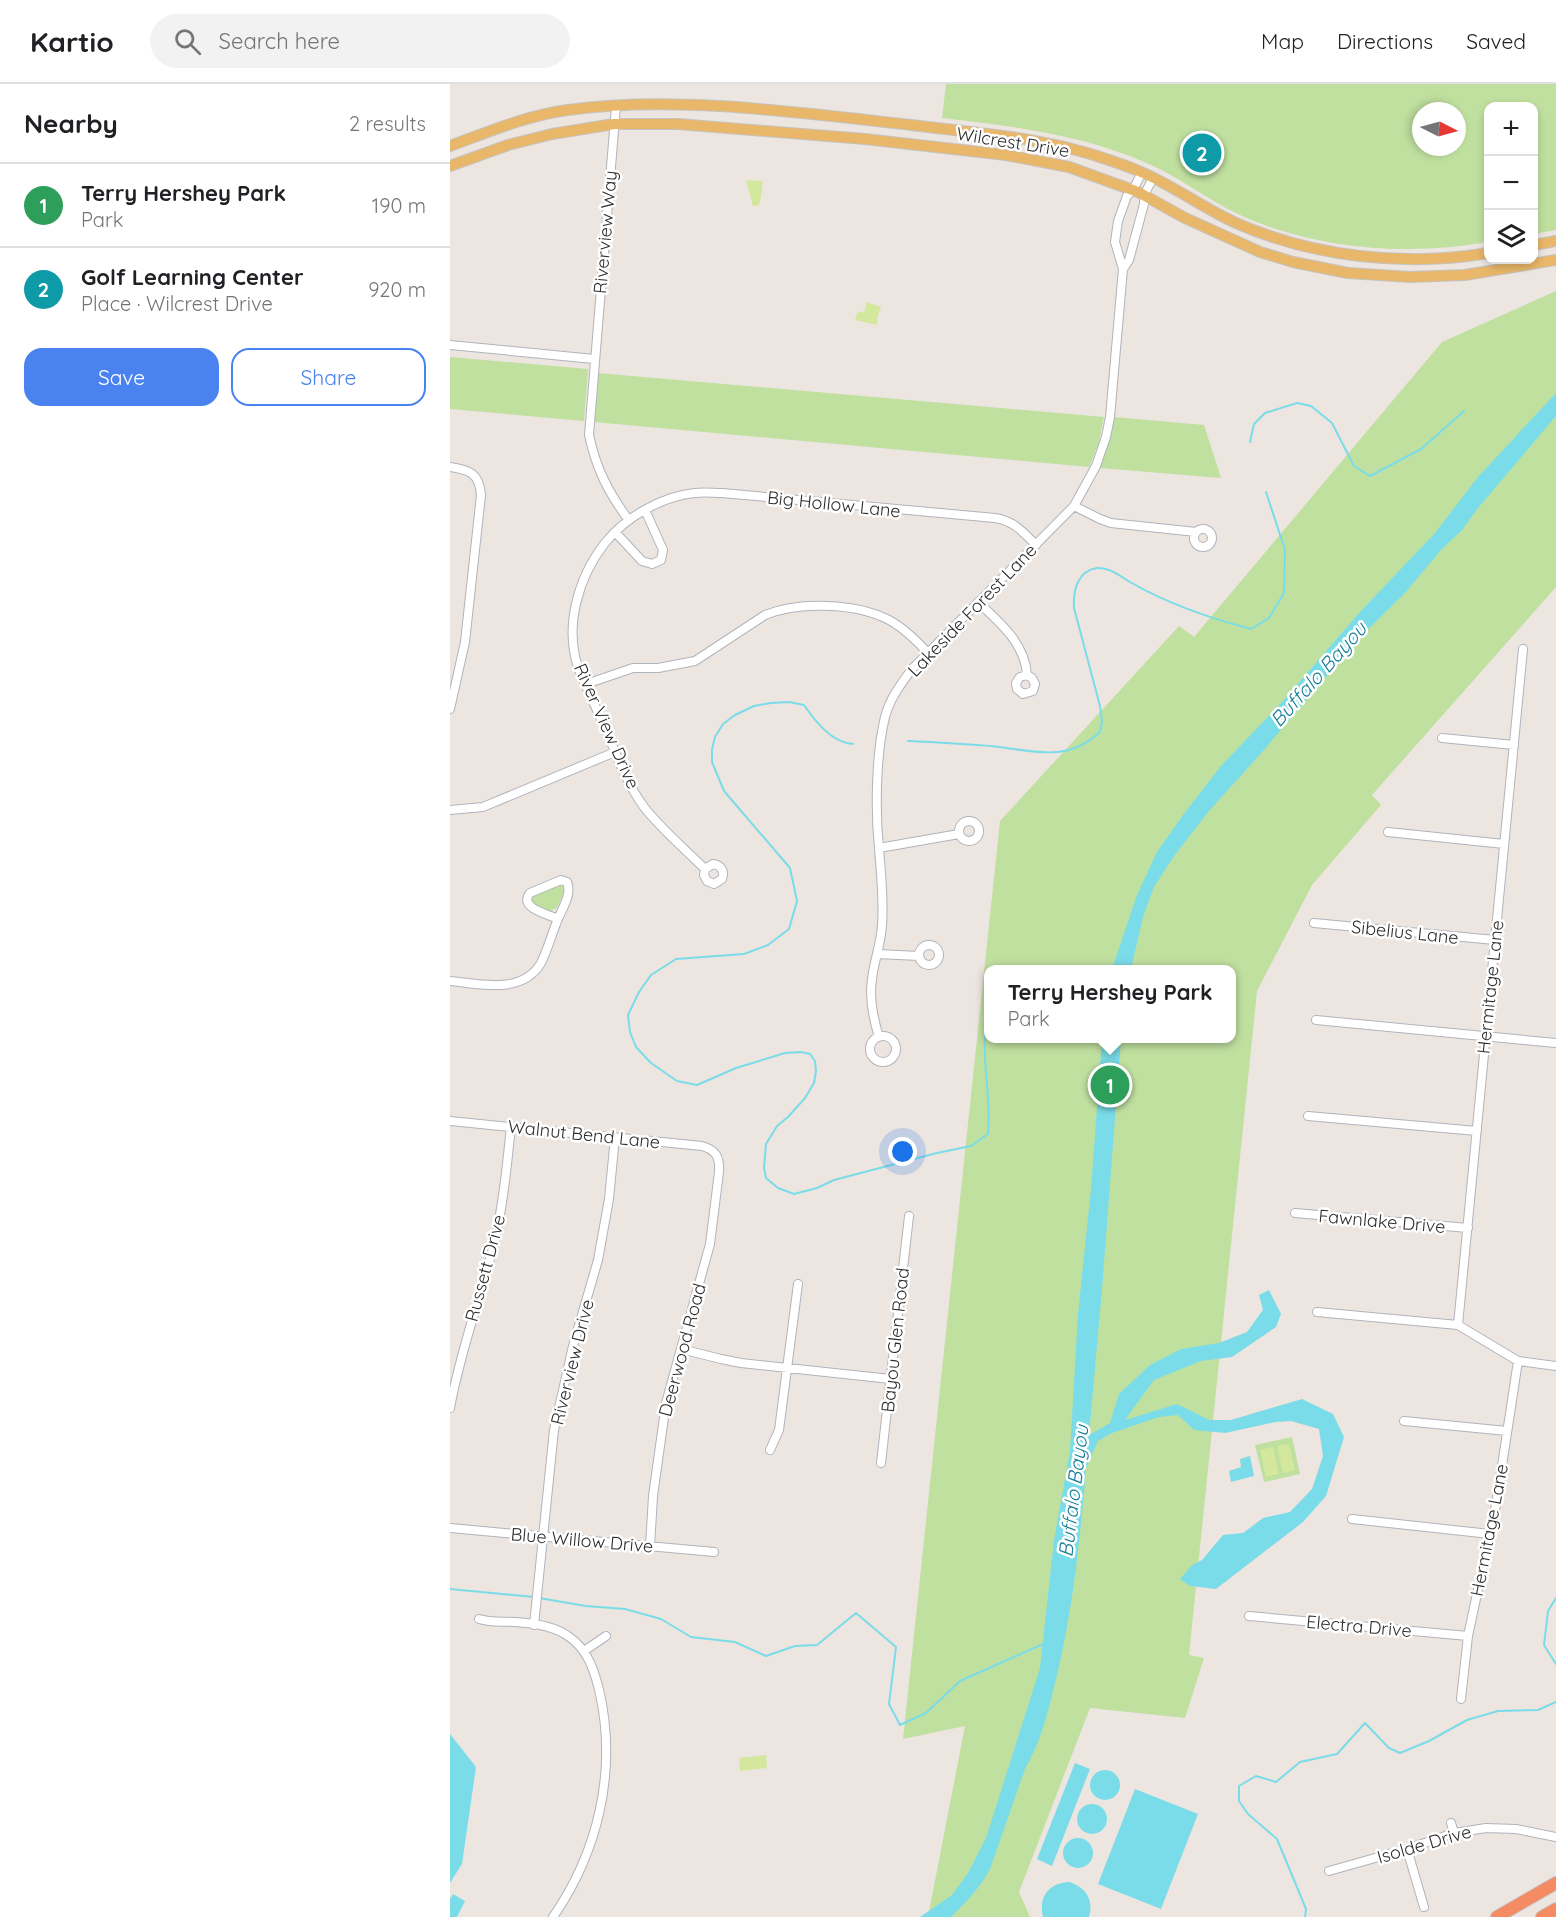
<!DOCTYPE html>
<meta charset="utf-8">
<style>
body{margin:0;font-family:Quicksand,sans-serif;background:#f2f2f2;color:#202124}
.controls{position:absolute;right:18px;top:18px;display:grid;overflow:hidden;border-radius:12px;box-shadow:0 3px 9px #0003}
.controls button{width:54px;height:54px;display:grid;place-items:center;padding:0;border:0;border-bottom:2px solid #e0e0e0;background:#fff;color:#202124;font:30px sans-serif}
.compass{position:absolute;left:962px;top:18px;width:54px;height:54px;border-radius:50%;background:#fff;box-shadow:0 3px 9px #0003;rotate:96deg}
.you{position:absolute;left:453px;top:1068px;width:21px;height:21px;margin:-15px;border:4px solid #fff;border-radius:50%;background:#1a73e8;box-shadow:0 0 0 9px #1a73e833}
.badge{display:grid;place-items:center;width:39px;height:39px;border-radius:50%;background:#4a83f0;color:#fff;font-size:20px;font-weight:700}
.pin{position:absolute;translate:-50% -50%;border:3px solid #fff;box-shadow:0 2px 6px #0006}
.popup{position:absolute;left:534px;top:881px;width:252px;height:78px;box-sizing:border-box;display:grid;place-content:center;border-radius:12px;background:#fff;filter:drop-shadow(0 2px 4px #0005);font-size:20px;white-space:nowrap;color:#757577}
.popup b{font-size:22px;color:#202124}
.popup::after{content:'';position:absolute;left:50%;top:100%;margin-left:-12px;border:12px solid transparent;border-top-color:#fff}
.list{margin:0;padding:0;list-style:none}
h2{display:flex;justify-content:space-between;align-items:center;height:78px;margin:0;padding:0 24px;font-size:26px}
h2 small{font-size:20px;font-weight:400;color:#757577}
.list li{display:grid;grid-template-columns:39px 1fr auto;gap:18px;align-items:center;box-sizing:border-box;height:84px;padding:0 24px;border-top:2px solid #e0e0e0}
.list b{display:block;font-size:22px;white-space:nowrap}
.list p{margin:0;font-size:20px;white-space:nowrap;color:#757577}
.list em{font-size:20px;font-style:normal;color:#757577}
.actions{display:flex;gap:12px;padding:18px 24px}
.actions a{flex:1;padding:14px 0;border:2px solid #4a83f0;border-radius:18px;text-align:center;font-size:21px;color:#4a83f0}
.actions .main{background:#4a83f0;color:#fff}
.icon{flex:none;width:33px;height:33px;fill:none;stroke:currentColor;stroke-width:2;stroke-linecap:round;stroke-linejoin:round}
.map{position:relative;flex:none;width:1106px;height:1833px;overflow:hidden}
header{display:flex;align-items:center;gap:36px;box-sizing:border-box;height:84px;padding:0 30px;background:#fff;border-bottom:2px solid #e0e0e0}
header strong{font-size:28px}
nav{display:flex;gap:33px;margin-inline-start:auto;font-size:21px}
.search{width:420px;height:54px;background:#f2f2f2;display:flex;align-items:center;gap:15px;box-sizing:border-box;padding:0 21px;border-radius:33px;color:#757577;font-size:22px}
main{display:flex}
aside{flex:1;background:#fff}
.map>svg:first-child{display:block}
.green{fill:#c0e0a0;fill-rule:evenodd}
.pitch{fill:#d3e79d}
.water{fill:#7adce8}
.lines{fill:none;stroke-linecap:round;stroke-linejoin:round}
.stream{stroke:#7adce8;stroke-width:2}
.minor-casing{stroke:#b0b4bc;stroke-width:10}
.major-casing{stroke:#c4c4c4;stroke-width:12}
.highway-casing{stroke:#c4c4c4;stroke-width:14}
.minor{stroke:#fff;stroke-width:8}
.major{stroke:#e9b769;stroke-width:10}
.highway{stroke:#f58b63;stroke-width:12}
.labels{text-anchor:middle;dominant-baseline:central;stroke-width:5;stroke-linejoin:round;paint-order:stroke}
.street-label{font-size:18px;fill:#2d2d2d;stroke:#fff}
.water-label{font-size:20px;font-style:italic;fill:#167f98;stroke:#fff}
</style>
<header>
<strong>Kartio</strong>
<div class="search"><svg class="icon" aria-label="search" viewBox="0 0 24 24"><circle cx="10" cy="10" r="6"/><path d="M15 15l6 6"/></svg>Search here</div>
<nav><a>Map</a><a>Directions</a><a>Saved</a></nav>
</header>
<main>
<aside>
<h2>Nearby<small>2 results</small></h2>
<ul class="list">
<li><span class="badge" style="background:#2e9e5b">1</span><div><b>Terry Hershey Park</b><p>Park</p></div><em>190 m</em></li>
<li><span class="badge" style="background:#0f9aa8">2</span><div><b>Golf Learning Center</b><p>Place · Wilcrest Drive</p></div><em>920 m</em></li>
</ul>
<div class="actions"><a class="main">Save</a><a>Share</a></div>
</aside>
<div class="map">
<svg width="1106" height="1833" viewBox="0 0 1106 1833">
<rect width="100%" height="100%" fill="#ede5e0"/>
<!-- green -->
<path class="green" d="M496 0H1106V146L1084 150V22H1038V158C956 172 865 166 788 130 758 116 731 94 701 81 636 51 563 42 492 34ZM971 27H1007V63H971Z
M1106 207V503L922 711 931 721 862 801 807 907 739 1571 754 1574 735 1634 640 1624 569 1808 580 1833H478L515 1642 453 1655 550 737 729 542 744 553 992 258ZM538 886H782V954H538Z
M0 273 138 285 134 337 0 325Z
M148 289 654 333 649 358 639 383 144 338Z
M664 333 754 341 771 394 650 384Z
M110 801 113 802 115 806 107 824 100 827 82 820 81 816 84 811Z
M842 1353 850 1390 814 1398 805 1361Z"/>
<!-- pitch -->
<path class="pitch" d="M296 96 313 97 310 119 307 122H303Z
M417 218 431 223 427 235V241L405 236 408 227 414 229Z
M839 1360 845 1386 833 1389 827 1362Z
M823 1363 829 1390 816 1393 810 1366Z
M316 1671 317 1684 290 1687 289 1674Z"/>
<!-- water -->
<path class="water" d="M1106 309V332L1028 424 1012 446 991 466 955 509 904 559 814 666 759 727 724 772 704 803 693 833 681 885H662L687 811 707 768 733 731 771 682 832 618 910 528 985 449 1028 393Z
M652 955H671L652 1205 639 1351 660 1339 669 1310 700 1281 731 1265 769 1259 797 1248 813 1226 809 1211 819 1206 831 1230 826 1243 782 1273 751 1277 704 1296 675 1336 727 1320 759 1336H781L852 1315 883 1330 894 1353 876 1412 853 1438 766 1505 740 1502 730 1495 742 1481 752 1476 773 1451 793 1449 813 1434 840 1428 862 1405 873 1372 869 1345 841 1337 826 1338 775 1349 744 1346 728 1331 709 1333 662 1349 648 1357 636 1384C630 1458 622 1534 603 1607 597 1633 589 1661 575 1685L540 1785C530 1804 516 1818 501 1833H470L502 1811 518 1789 536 1754 590 1584 604 1456 620 1367 628 1230 641 1105Z
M800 1372 804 1392 781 1398 779 1387 791 1383 790 1375Z
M0 1650 26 1683 12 1780 0 1799Z
M625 1679 640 1685 602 1782 587 1775Z
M640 1701a15 15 0 1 1 30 0a15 15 0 1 1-30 0Z
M685 1705 748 1730 711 1825 648 1800Z
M627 1735a15 15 0 1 1 30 0a15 15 0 1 1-30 0Z
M613 1769a15 15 0 1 1 30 0a15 15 0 1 1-30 0Z
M619 1798C636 1803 644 1816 639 1833H593C588 1813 599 1799 619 1798Z
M3 1810 15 1817 7 1833H0V1815Z"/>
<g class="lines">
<!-- stream -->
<path class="stream" d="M800 358 804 340 815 329 847 319 861 322 882 339 904 382 920 392 971 365 1014 327
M458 657C486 658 513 660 541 662 581 666 616 680 650 648L652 638 650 622 624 524C623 507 627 487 647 484 659 483 670 492 680 498 718 520 759 534 801 545L819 534 834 509 835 466 816 408
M403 660C382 659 365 637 354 621L339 618 321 619 304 622 285 631 273 640 265 653 262 665V678L274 707 340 784 347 817 339 845 318 861 294 870 226 875 201 891 189 908 178 931 180 948 186 963 201 979 227 997 247 1001 286 984 335 969 351 968 360 970 365 977 366 987 364 999 355 1014 338 1033 327 1042 316 1060 314 1084 316 1094 328 1104 344 1110 367 1104 384 1096 487 1069 521 1062 538 1050C542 1011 529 970 538 930
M0 1505 84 1513
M89 1514 136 1522 175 1525 211 1535 241 1553 285 1558 316 1572 345 1562 367 1561 406 1529 446 1563 439 1620 450 1641 476 1629 510 1597 593 1560
M1106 1514 1098 1527 1094 1561 1106 1580
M855 1833 856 1825 827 1755 798 1730 789 1717V1702L806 1692 826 1698 850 1678 887 1670 915 1639 939 1664 950 1669 979 1657 1017 1636 1048 1627 1088 1626 1106 1618"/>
<defs>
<path id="minor" d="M166 22 139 351C146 384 158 408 178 435
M673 185 679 176 694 120V111L703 94
M0 261 144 275
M0 383C20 386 29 389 31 411L15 558 0 625
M624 422 650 435 661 439 746 448
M744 454a9 9 0 1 1 18 0a9 9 0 1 1-18 0Z
M165 448 192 477 202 480 211 476 213 466 195 426
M528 518C550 539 575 559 577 591L582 594 585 600 583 607 573 610 567 605 566 599 570 593 577 591
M136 600 183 584H208L245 577 315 531C349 517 406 519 439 536 454 544 466 556 478 569
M992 654 1064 661
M0 726 33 723 165 668
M509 747a10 10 0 1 1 20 0a10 10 0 1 1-20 0Z
M938 748 1054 760
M429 764 509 750
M255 785 263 780C271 781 275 787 272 795L264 800 257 797 254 791 255 785C235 765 212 746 194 723 177 700 167 672 156 646 147 625 136 604 128 583 114 541 129 492 155 459 176 433 212 412 245 409 254 408 263 409 272 409L545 434C564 437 572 447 586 461
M111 796 117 798C122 810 113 823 108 835 98 830 68 824 80 809Z
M864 839 1045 856
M469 871a10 10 0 1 1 20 0a10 10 0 1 1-20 0Z
M428 870 469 872
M0 897C30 900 72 911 91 879 98 865 102 849 108 835
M866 936 1106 959
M420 965a13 13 0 1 1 26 0a13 13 0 1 1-26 0Z
M429 953C423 934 419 915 422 895 424 877 431 860 432 841 434 816 431 790 429 764 425 726 426 670 435 633 440 614 451 600 462 585L624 422 646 382 656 353 660 333 673 185 665 158 668 137 677 112 683 106 692 88
M858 1032 1027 1047
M0 1037 252 1062C266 1066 270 1073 269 1088L260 1160 216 1319 203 1412 200 1463
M845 1129 1018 1144
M867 1228 1008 1241 1068 1277 1106 1282
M1008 1241 1073 565
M231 1265 271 1275 291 1279 441 1295
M0 1324C10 1268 30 1215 44 1160 53 1122 57 1082 61 1042
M954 1337 1057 1347
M320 1366 329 1346 348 1200
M431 1379 459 1132
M902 1435 1040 1450
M0 1444 264 1468
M799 1532 1018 1552
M29 1535C42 1539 52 1537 65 1538 82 1539 104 1542 118 1552 138 1565 145 1588 150 1610 167 1688 148 1768 103 1833
M84 1541 104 1346 123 1262 148 1176 159 1115 165 1053
M134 1567 156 1552
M1011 1615 1018 1552 1046 1421 1068 1277
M1001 1739 1004 1749
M957 1765 974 1823
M879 1787 957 1765 1004 1749 1036 1744 1066 1745 1106 1753"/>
<path id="major" d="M0 62C38 48 78 31 118 26 226 11 352 29 461 41 526 49 593 53 656 75 668 79 680 83 691 88 724 102 753 124 786 139 863 173 955 183 1038 169
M0 82 58 61 102 50 164 40H228L415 55 556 71 619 83 688 108 735 134 810 168 843 178 898 189 960 193 1015 191 1106 176
M1084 161 1106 157"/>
<path id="highway" d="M1047 1833 1106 1799
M1092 1833 1106 1825"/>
</defs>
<!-- minor casing -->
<use href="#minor" class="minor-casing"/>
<!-- major casing -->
<use href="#major" class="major-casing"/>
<!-- highway casing -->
<use href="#highway" class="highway-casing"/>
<!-- minor -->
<use href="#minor" class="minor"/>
<!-- major -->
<use href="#major" class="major"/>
<!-- highway -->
<use href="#highway" class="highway"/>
</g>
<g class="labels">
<!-- street labels -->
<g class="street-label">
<text transform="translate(563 58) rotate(9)">Wilcrest Drive</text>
<text transform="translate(155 148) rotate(-85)">Riverview Way</text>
<text transform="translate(384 420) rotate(6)">Big Hollow Lane</text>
<text transform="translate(522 526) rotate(-46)">Lakeside Forest Lane</text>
<text transform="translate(157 642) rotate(66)">River View Drive</text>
<text transform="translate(955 848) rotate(6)">Sibelius Lane</text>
<text transform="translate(1040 903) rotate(-84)">Hermitage Lane</text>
<text transform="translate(134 1050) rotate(6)">Walnut Bend Lane</text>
<text transform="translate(932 1137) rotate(5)">Fawnlake Drive</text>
<text transform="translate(35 1184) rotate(-75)">Russett Drive</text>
<text transform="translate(445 1256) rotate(-84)">Bayou Glen Road</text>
<text transform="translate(232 1266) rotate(-75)">Deerwood Road</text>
<text transform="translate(122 1278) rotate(-76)">Riverview Drive</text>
<text transform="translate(1039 1446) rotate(-79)">Hermitage Lane</text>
<text transform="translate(132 1456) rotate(5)">Blue Willow Drive</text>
<text transform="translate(909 1542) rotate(5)">Electra Drive</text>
<text transform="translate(974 1760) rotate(-16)">Isolde Drive</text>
</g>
<!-- water labels -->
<g class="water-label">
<text transform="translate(868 590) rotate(-48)">Buffalo Bayou</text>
<text transform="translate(623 1407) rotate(-83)">Buffalo Bayou</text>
</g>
</g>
</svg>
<div class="controls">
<button>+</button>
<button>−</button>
<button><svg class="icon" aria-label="layers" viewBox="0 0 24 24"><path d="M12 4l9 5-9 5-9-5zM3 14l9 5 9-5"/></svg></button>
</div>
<svg class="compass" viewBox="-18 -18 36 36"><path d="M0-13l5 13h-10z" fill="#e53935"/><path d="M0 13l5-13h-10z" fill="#757577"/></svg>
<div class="you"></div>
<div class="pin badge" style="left:660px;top:1001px;background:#2e9e5b">1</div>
<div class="popup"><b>Terry Hershey Park</b>Park</div>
<div class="pin badge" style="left:752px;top:69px;background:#0f9aa8">2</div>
</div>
</main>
